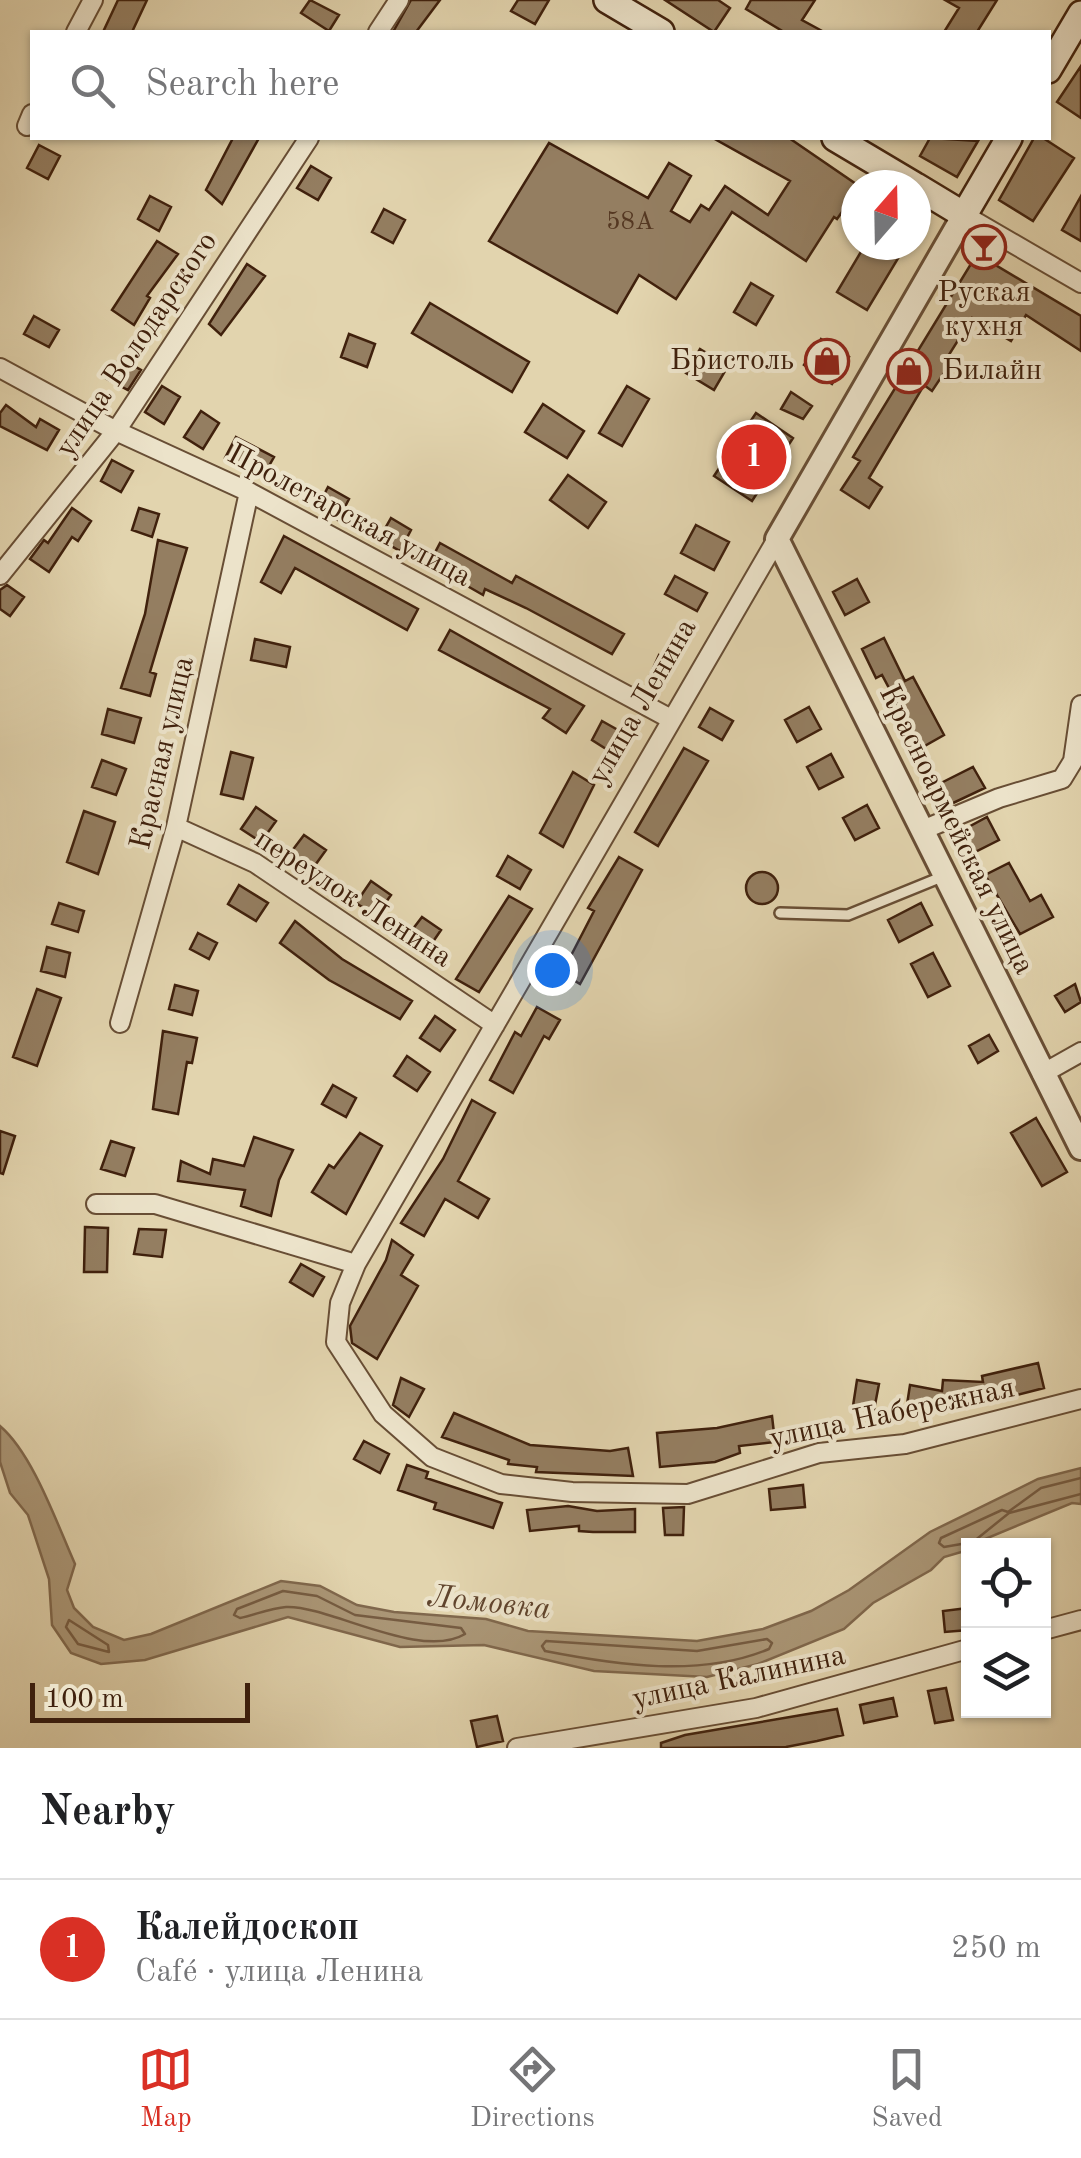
<!DOCTYPE html>
<meta charset="utf-8">
<style>
body{margin:0;font-family:"Old Standard TT",serif;background:#f6f6f6;color:#202124}
.controls{position:absolute;right:30px;bottom:30px;display:grid;overflow:hidden;border-radius:0px;box-shadow:0 2px 8px #0004}
.controls button{width:90px;height:90px;display:grid;place-items:center;padding:0;border:0;border-bottom:2px solid #e0e0e0;background:#fff;color:#202124;font:50px sans-serif}
.compass{position:absolute;left:841px;top:170px;width:90px;height:90px;border-radius:50%;background:#fff;box-shadow:0 2px 8px #0004;rotate:20deg}
.scale{position:absolute;left:30px;bottom:25px;width:220px;box-sizing:border-box;padding-left:10px;border:5px solid #40210d;border-top:0;font-size:28px;line-height:35px;white-space:nowrap;color:#40210d;-webkit-text-stroke:8px #ece3ca;paint-order:stroke}
.you{position:absolute;left:552px;top:970px;width:35px;height:35px;margin:-25px;border:8px solid #fff;border-radius:50%;background:#1a73e8;box-shadow:0 0 0 15px #1a73e833}
.badge{display:grid;place-items:center;width:65px;height:65px;border-radius:50%;background:#d93025;color:#fff;font-size:32px;font-weight:700}
.pin{position:absolute;translate:-50% -50%;border:5px solid #fff;box-shadow:0 2px 10px #0006}
.list{margin:0;padding:0;list-style:none}
h2{display:flex;justify-content:space-between;align-items:center;height:130px;margin:0;padding:0 40px;font-size:42px}
h2 small{font-size:32px;font-weight:400;color:#757577}
.list li{display:grid;grid-template-columns:65px 1fr auto;gap:30px;align-items:center;box-sizing:border-box;height:140px;padding:0 40px;border-top:2px solid #e0e0e0}
.list b{display:block;font-size:38px;white-space:nowrap}
.list p{margin:0;font-size:32px;white-space:nowrap;color:#757577}
.list em{font-size:32px;font-style:normal;color:#757577}
.icon{flex:none;width:55px;height:55px;fill:none;stroke:currentColor;stroke-width:2;stroke-linecap:round;stroke-linejoin:round}
.map{position:relative;flex:none;width:1081px;height:1748px;overflow:hidden}
.search{position:absolute;background:#fff;box-shadow:0 2px 8px #0004;left:30px;right:30px;top:30px;height:110px;display:flex;align-items:center;gap:25px;box-sizing:border-box;padding:0 35px;border-radius:0px;color:#757577;font-size:38px}
.sheet{height:270px;background:#fff}
nav{display:flex;justify-content:space-around;align-items:center;box-sizing:border-box;height:140px;border-top:2px solid #e0e0e0;background:#fff;font-size:28px;color:#757577}
nav a{display:grid;justify-items:center;gap:5px}
nav .on{color:#d93025}
.map>svg:first-child{display:block}
.water{fill:#ab9777;stroke:#80684d;stroke-width:2.5}
.lines{fill:none;stroke-linecap:round;stroke-linejoin:round}
.shore{stroke:#765c42;stroke-width:2.5}
.building{fill:#947e61;stroke:#40210d;stroke-width:2.5}
.service-casing{stroke:#684e35;stroke-width:14}
.minor-casing{stroke:#684e35;stroke-width:22}
.tertiary-casing{stroke:#684e35;stroke-width:28}
.secondary-casing{stroke:#40210d;stroke-width:30}
.service{stroke:#ece3ca;stroke-width:9}
.minor{stroke:#ece3ca;stroke-width:18}
.tertiary{stroke:#ece3ca;stroke-width:22}
.secondary{stroke:#ece3ca;stroke-width:25}
.labels{text-anchor:middle;dominant-baseline:central;stroke-width:8;stroke-linejoin:round;paint-order:stroke}
.number-label{font-size:25px;fill:#553822}
.poi-label{font-size:30px;fill:#40210d;stroke:#ece3ca}
.street-label{font-size:30px;fill:#40210d;stroke:#ece3ca}
.water-label{font-size:32px;font-style:italic;fill:#60442d;stroke:#ece3ca}
</style>
<div class="map">
<svg width="1081" height="1748" viewBox="0 0 1081 1748">
<rect width="100%" height="100%" fill="#e2d4ae"/>
<filter id="stains"><feTurbulence type="fractalNoise" baseFrequency=".002" numOctaves="4"/><feColorMatrix values="0 0 0 0 .2 0 0 0 0 .09 0 0 0 0 .02 0 0 0 .5 -.17"/></filter>
<radialGradient id="worn" r=".72"><stop offset=".6" stop-color="#630" stop-opacity="0"/><stop offset="1" stop-color="#630" stop-opacity=".3"/></radialGradient>
<!-- water -->
<path class="water" d="M0 1426C33 1454 57 1524 75 1564L67 1590 74 1608 93 1627 124 1640 151 1634 281 1581 320 1586 357 1605 394 1612 486 1619 528 1631 697 1641 763 1629 811 1611 849 1590 930 1532 1038 1479 1081 1468V1504L1072 1503 968 1546V1550L944 1557 931 1570 873 1603 844 1629 758 1664 707 1677 594 1671 484 1645 400 1647 288 1617 145 1660 101 1664 71 1653 52 1625 49 1579 28 1515 10 1493 0 1462Z"/>
<g class="lines">
<!-- shore -->
<path class="shore" d="M1081 1478 1041 1488 1008 1512 1002 1510 941 1538 939 1543 944 1547 973 1542 1009 1513 1081 1494
M283 1591 317 1596 355 1615 461 1628 465 1634C420 1661 329 1605 286 1607 271 1608 254 1615 240 1618L234 1615 237 1609Z
M69 1620 108 1645 109 1652 78 1644 66 1627Z
M767 1639 772 1643 769 1649C700 1678 617 1665 545 1651L542 1646 546 1641 697 1651Z"/>
</g>
<!-- building -->
<path class="building" d="M118 0H147L132 32H103Z
M310 0 339 15 329 31 301 13Z
M411 0H440L416 32H393Z
M518 0H549L535 24 511 11Z
M665 0H718L730 8 714 32Z
M751 0H815L802 20 824 32H784L746 9Z
M945 0H997L977 32H944L959 8Z
M1081 66V118L1057 102Z
M233 138H259L222 204 206 190Z
M713 138H789L856 184V220L842 212 837 219 834 217 806 261 732 212 676 299 639 275 617 313 489 241 549 143 648 198 669 163 691 176 671 211 690 222 701 205 709 210 725 186 768 215 790 181Z
M930 138 978 141 957 177 920 156Z
M1034 138H1043L1074 158 1033 221 999 200Z
M39 145 60 156 48 179 27 168Z
M311 166 331 178 318 200 297 188Z
M150 196 171 207 159 231 138 219Z
M1081 196V241L1062 230Z
M384 209 405 220 393 243 372 232Z
M157 241 178 254 147 296 150 298 134 325 112 310Z
M865 245H906L867 310 837 292Z
M977 254 1081 316V351L1026 315 1011 341 972 318 945 361 950 364 932 391 924 385 869 478 882 487 869 508 841 490 860 461 853 457Z
M247 264 265 276 221 335 209 324Z
M751 283 773 296 756 325 734 312Z
M430 303 529 362 512 392 412 333Z
M34 316 59 330 49 347 24 334Z
M349 334 375 344 367 367 341 357Z
M821 339 849 357 832 384 804 365Z
M700 349 728 366 714 390 686 373Z
M120 358 141 370 128 390 107 379Z
M162 386 180 397 164 424 145 412Z
M627 386 649 399 622 446 599 433Z
M791 392 812 406 803 419 781 409Z
M543 404 584 431 567 458 525 432Z
M6 405 36 427 40 419 59 430 47 450 0 426V413Z
M201 411 219 423 203 449 184 437Z
M756 413 793 438 752 501 714 476Z
M236 437 274 457 262 478 225 458Z
M112 460 133 471 121 492 101 481Z
M568 475 606 502 588 528 550 500Z
M328 487 349 499 338 520 317 508Z
M72 508 91 521 78 541 72 537 49 572 30 559 44 540 48 543Z
M139 508 159 514 152 537 132 530Z
M391 518 411 530 400 551 379 539Z
M696 525 729 542 714 570 681 553Z
M284 536 418 609 407 630 295 568 281 593 261 582Z
M158 540 187 548 150 672 156 674 150 696 121 688 145 614Z
M440 543 512 583 516 576 624 634 612 654 526 608 485 589 483 595 429 564Z
M675 576 707 593 697 611 665 594Z
M857 579 869 602 845 615 833 592Z
M7 585 24 597 10 616 0 609V590Z
M450 630 584 706 566 733 543 718 550 709 439 650Z
M884 638 905 681 913 677 944 735 921 748 882 675 876 678 862 649Z
M255 639 290 647 286 667 251 660Z
M659 655 676 664 665 683 650 675Z
M809 707 821 729 797 742 785 720Z
M710 708 733 721 722 740 699 727Z
M108 709 141 718 134 743 102 734Z
M602 721 625 734 614 754 592 740Z
M684 748 708 761 658 846 635 832Z
M231 752 253 758 243 799 221 794Z
M831 754 843 777 819 789 807 767Z
M102 760 126 769 116 795 92 787Z
M973 767 985 788 951 804 941 783Z
M573 772 594 785 563 847 540 833Z
M867 805 879 828 855 840 843 818Z
M256 807 276 821 261 842 241 829Z
M84 811 115 822 98 874 67 862Z
M987 817 999 840 975 852 963 830Z
M304 835 326 850 308 875 288 856Z
M508 856 531 870 520 889 497 876Z
M619 857 642 870 580 984 562 973 594 911 588 908Z
M1009 863 1030 901 1041 895 1053 917 1020 934 985 875Z
M746 888a16 16 0 1 1 32 0a16 16 0 1 1-32 0Z
M371 881 391 895 376 916 356 903Z
M239 885 268 903 256 921 228 904Z
M509 896 532 909 479 992 456 979Z
M59 903 84 911 78 932 52 924Z
M921 903 932 925 899 942 888 920Z
M422 917 441 930 426 952 406 938Z
M295 921 342 959 412 1001 400 1019 329 980 280 943Z
M198 933 217 943 209 959 190 949Z
M47 947 70 953 65 977 41 971Z
M933 953 950 986 928 997 911 964Z
M1075 984 1081 1002 1065 1012 1055 996Z
M175 985 198 991 192 1015 169 1009Z
M37 989 61 998 37 1066 13 1057Z
M537 1007 560 1020 549 1039 544 1036 513 1093 490 1080 515 1032 521 1036Z
M435 1016 455 1030 440 1051 420 1038Z
M163 1031 197 1038 192 1063 187 1062 178 1114 153 1109Z
M989 1035 998 1051 978 1063 969 1046Z
M407 1056 430 1072 417 1091 394 1076Z
M333 1085 356 1098 346 1117 322 1104Z
M472 1100 495 1113 458 1181 489 1199 478 1218 445 1199 424 1236 401 1223 443 1159Z
M1036 1118 1067 1172 1042 1186 1011 1133Z
M0 1131 15 1136 3 1174 0 1173Z
M360 1133 382 1146 346 1214 312 1192 329 1165 334 1168Z
M254 1137 293 1150 279 1180 271 1216 241 1206 245 1190 178 1181 181 1161 210 1174 213 1159 244 1166Z
M111 1141 134 1148 125 1176 101 1169Z
M85 1227 108 1228 107 1272H84Z
M139 1229 166 1230 162 1257 134 1254Z
M392 1240 413 1255 401 1275 418 1286 377 1359 352 1343 350 1326 386 1260Z
M301 1264 324 1277 313 1296 290 1282Z
M1038 1363 1044 1388 974 1406 929 1404 927 1415 906 1411 910 1385 942 1391 943 1380 983 1382 982 1376Z
M401 1378 424 1389 409 1417 393 1405Z
M857 1380 879 1384 874 1410 853 1406Z
M454 1413 530 1445 610 1451 628 1448 633 1476 536 1472 537 1467 508 1464 509 1460 442 1437Z
M772 1416 775 1442 739 1446 740 1453 715 1462 660 1467 657 1433 717 1428Z
M364 1441 389 1454 380 1473 354 1459Z
M407 1465 428 1472 426 1478 502 1503 493 1528 434 1509 436 1503 398 1490Z
M803 1485 805 1507 771 1510 769 1489Z
M568 1506 597 1511 635 1509V1532H593L579 1531V1526L530 1531 527 1510Z
M684 1507 683 1535H665L663 1508Z
M968 1608V1630L945 1632 943 1611Z
M946 1688 953 1720 935 1723 928 1691Z
M893 1698 897 1716 864 1723 860 1705Z
M837 1709 843 1735 817 1741 786 1747 661 1748V1743L685 1735Z
M497 1716 503 1741 477 1747 471 1721Z"/>
<g class="lines">
<defs>
<path id="service" d="M780 913 848 915 944 876"/>
<path id="minor" d="M76 32 93 0
M378 32 399 0
M27 126 32 114
M964 215 1081 283
M0 368 116 431 249 492 669 718
M777 539 356 1264 340 1303 336 1342 383 1414 432 1457 501 1484 572 1492 688 1494 819 1453 905 1444 1081 1399
M0 575 116 431 309 138
M176 827 255 863 495 1025
M925 829 999 798 1062 779 1073 761 1081 705
M120 1023 176 827 249 492
M1042 1074 1081 1052
M96 1204H155L356 1264
M1044 1630 1081 1620
M517 1748 756 1708 968 1649"/>
<path id="tertiary" d="M964 215 777 539 1081 1148"/>
<path id="secondary" d="M607 0 661 32
M1048 70 1081 14
M835 138 914 185
M916 186 964 215 1009 138"/>
</defs>
<!-- service casing -->
<use href="#service" class="service-casing"/>
<!-- minor casing -->
<use href="#minor" class="minor-casing"/>
<!-- tertiary casing -->
<use href="#tertiary" class="tertiary-casing"/>
<!-- secondary casing -->
<use href="#secondary" class="secondary-casing"/>
<!-- service -->
<use href="#service" class="service"/>
<!-- minor -->
<use href="#minor" class="minor"/>
<!-- tertiary -->
<use href="#tertiary" class="tertiary"/>
<!-- secondary -->
<use href="#secondary" class="secondary"/>
</g>
<!-- icons -->
<defs>
<symbol id="bar-ring" viewBox="-11 -11 22 22"><circle r="9.5" fill="#ece3ca" stroke="#8f2418" stroke-width="1.5"/><path d="M-6-5H6L.8 .8V4.5H3.5V6h-7V4.5H-.8V.8Z" fill="#8f2418"/></symbol>
<symbol id="shop-ring" viewBox="-11 -11 22 22"><circle r="9.5" fill="#ece3ca" stroke="#8f2418" stroke-width="1.5"/><path d="M-5-2.5h2.3a2.7 3.5 0 0 1 5.4 0H5L5.5 6h-11ZM-1.5-2.5h3a1.5 2.3 0 0 0-3 0Z" fill="#8f2418"/></symbol>
</defs>
<g fill-rule="evenodd">
<use href="#bar-ring" x="959" y="222" width="50" height="50"/>
<use href="#shop-ring" x="802" y="336" width="50" height="50"/>
<use href="#shop-ring" x="884" y="346" width="50" height="50"/>
</g>
<g class="labels">
<!-- number labels -->
<g class="number-label">
<text x="630" y="222">58А</text>
</g>
<!-- poi labels -->
<g class="poi-label">
<text x="984" y="293">Руская<tspan x="984" dy="34">кухня</tspan></text>
<text x="794" y="361" text-anchor="end">Бристоль</text>
<text x="942" y="371" text-anchor="start">Билайн</text>
</g>
<!-- street labels -->
<g class="street-label">
<text transform="translate(137 345) rotate(-56)">улица Володарского</text>
<text transform="translate(349 516) rotate(28)">Пролетарская улица</text>
<text transform="translate(643 702) rotate(-60)">улица Ленина</text>
<text transform="translate(163 753) rotate(-77)">Красная улица</text>
<text transform="translate(956 830) rotate(64)">Красноармейская улица</text>
<text transform="translate(353 899) rotate(33)">переулок Ленина</text>
<text transform="translate(892 1414) rotate(-12)">улица Набережная</text>
<text transform="translate(739 1678) rotate(-12)">улица Калинина</text>
</g>
<!-- water labels -->
<g class="water-label">
<text transform="translate(489 1604) rotate(6)">Ломовка</text>
</g>
</g>
<rect width="100%" height="100%" filter="url(#stains)"/>
<rect width="100%" height="100%" fill="url(#worn)"/>
</svg>
<div class="controls">
<button><svg class="icon" aria-label="locate" viewBox="0 0 24 24"><circle cx="12" cy="12" r="6"/><path d="M12 2v4M12 18v4M2 12h4M18 12h4"/></svg></button>
<button><svg class="icon" aria-label="layers" viewBox="0 0 24 24"><path d="M12 4l9 5-9 5-9-5zM3 14l9 5 9-5"/></svg></button>
</div>
<svg class="compass" viewBox="-18 -18 36 36"><path d="M0-13l5 13h-10z" fill="#e53935"/><path d="M0 13l5-13h-10z" fill="#757577"/></svg>
<div class="scale">100 m</div>
<div class="you"></div>
<div class="pin badge" style="left:754px;top:457px">1</div>
<div class="search"><svg class="icon" aria-label="search" viewBox="0 0 24 24"><circle cx="10" cy="10" r="6"/><path d="M15 15l6 6"/></svg>Search here</div>
</div>
<section class="sheet">
<h2>Nearby<small></small></h2>
<ul class="list">
<li><span class="badge">1</span><div><b>Калейдоскоп</b><p>Café · улица Ленина</p></div><em>250 m</em></li>
</ul>
</section>
<nav>
<a class="on"><svg class="icon" aria-label="map" viewBox="0 0 24 24"><path d="M3 6l6-2 6 2 6-2v14l-6 2-6-2-6 2zM9 4v14M15 6v14"/></svg>Map</a>
<a><svg class="icon" aria-label="directions" viewBox="0 0 24 24"><path d="M12 3l9 9-9 9-9-9zM9 14v-3h6M13 9l2 2-2 2"/></svg>Directions</a>
<a><svg class="icon" aria-label="saved" viewBox="0 0 24 24"><path d="M7 4h10v16l-5-4-5 4z"/></svg>Saved</a>
</nav>
